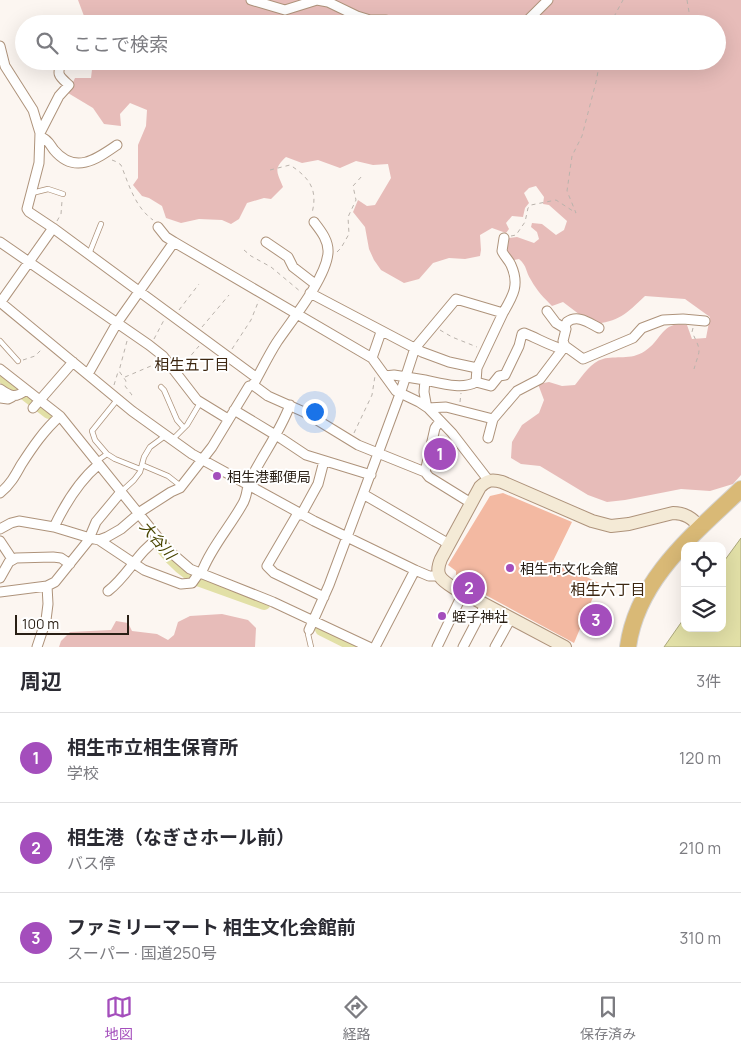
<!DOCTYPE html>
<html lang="ja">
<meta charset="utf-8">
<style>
body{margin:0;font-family:Manrope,"Noto Sans JP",sans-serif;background:#f2f2f3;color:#2b2b33}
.controls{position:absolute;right:15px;bottom:15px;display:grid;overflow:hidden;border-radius:10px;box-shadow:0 5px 20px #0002}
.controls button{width:45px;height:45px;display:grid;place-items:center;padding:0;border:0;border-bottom:1px solid #e1e1e2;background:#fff;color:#2b2b33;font:25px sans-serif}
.scale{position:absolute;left:15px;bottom:12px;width:114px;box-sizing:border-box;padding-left:5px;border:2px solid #291f15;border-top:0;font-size:14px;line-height:18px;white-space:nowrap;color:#291f15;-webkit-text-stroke:4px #fff;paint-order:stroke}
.you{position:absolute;left:314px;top:411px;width:18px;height:18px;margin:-12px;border:4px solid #fff;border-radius:50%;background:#1a73e8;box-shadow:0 0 0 8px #1a73e833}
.badge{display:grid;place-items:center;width:32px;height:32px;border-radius:50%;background:#a44ebc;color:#fff;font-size:16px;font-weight:700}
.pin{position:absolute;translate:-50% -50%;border:2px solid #fff;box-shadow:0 1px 5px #0006}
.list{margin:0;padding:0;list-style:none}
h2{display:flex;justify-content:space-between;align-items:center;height:65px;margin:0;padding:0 20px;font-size:21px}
h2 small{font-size:16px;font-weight:400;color:#7c7c81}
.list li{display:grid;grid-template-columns:32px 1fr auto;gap:15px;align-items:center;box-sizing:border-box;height:90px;padding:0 20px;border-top:1px solid #e1e1e2}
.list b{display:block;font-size:19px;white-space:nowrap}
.list p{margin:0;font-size:16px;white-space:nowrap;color:#7c7c81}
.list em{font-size:16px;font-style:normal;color:#7c7c81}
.icon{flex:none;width:28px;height:28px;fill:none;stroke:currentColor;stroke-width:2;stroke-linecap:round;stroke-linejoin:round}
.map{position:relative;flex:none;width:741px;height:647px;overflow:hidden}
.search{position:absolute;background:#fff;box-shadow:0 5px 20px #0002;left:15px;right:15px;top:15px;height:55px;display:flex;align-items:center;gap:12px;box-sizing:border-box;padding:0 18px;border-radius:28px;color:#7c7c81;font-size:19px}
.sheet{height:335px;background:#fff}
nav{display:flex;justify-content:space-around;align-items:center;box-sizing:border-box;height:70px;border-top:1px solid #e1e1e2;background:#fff;font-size:14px;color:#7c7c81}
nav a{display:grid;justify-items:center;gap:2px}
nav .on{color:#a44ebc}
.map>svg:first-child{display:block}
.green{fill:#e7bcb9}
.water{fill:#e2e0a7;stroke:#aaa67b}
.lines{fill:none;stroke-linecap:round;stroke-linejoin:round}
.river{stroke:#e2e0a7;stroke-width:14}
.building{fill:#f3b9a2}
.lane-casing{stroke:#ae937b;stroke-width:6}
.street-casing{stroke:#ae937b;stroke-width:11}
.secondary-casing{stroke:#ae937b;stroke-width:14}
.highway-casing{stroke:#d4d2d0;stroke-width:18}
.path{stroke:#bab3ac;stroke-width:1;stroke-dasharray:4 4;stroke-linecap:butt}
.lane{stroke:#fff;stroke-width:4.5}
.street{stroke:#fff;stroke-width:9}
.secondary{stroke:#f4ead6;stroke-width:12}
.highway{stroke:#d9b976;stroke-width:16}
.poi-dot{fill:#a44ebc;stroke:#fff;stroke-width:2}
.labels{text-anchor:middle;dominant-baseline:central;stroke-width:4;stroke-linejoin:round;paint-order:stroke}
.poi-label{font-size:14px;fill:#291f15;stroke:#fff;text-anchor:start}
.neighbourhood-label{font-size:15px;fill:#3d2711;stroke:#fff}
.water-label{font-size:15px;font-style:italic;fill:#494500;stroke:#fff}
</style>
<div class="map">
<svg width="741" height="647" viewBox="0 0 741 647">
<rect width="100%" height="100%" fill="#fcf6f1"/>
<!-- green -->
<path class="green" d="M78 0H741V475L733 484 710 491 681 489 625 500 607 502 588 495 540 466 521 464 511 458 512 442 522 425 539 413 544 400 538 384 549 382 562 386 575 385C583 375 591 362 603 359 616 355 630 361 645 351 662 340 662 320 687 325L692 339 706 338 710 317 685 299 645 296C626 314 619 322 592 324L563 302 552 306C544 298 537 291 531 280 525 271 528 267 519 259L514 260 507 254 509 238 517 237 534 243 539 239 537 232 531 227 532 223 542 224 556 235 564 230 567 221 549 205 543 204 544 197 536 186 529 188 524 193 529 203 525 208 523 217 512 216 506 223 509 229 506 233 492 228 480 235 481 250 480 256 465 259 449 258 433 263 419 279 404 283 381 270 374 260 369 249 365 227 353 212 358 200 367 206 375 205 391 178 388 164 373 165 356 161 340 168 318 160 302 163 286 157C273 169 277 172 283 187L271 199 264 198 247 203 239 219 231 224 222 220 199 219 181 223 166 218 162 206 149 198 142 196 133 185 138 178V145L146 126 147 110 130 103 120 114 121 126 104 124 93 108 68 93 75 78H91L93 61H717V24H87Z
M222 614 248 620 256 628 255 647H59L61 641 70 632 111 630 116 621 128 623 132 631 157 634 168 640 174 635 178 622 190 616Z"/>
<!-- water -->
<path class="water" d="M741 538V647H664L685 617V628H722V564Z"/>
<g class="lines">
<!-- river -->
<path class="river" d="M0 374 49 412
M162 547C173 561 185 572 200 580L264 603
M322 629 358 647"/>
</g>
<!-- building -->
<path class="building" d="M503 493 572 522 553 561 599 583 574 643 456 579V571L448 565 490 496Z"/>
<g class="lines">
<defs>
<path id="lane" d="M32 193 48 189 63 194
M89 254 101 224
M0 341 18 361
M161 387 164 390 177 420 184 428
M172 440 187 425 200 403
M107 454 95 440 92 431 117 400
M97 461 107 454 115 459 140 469
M142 465 168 476 182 487
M121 492 134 480 140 472 144 457 150 447 165 436
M309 630 308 634 311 647"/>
<path id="street" d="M251 0 285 10 317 0 328 2 357 16 370 20H386L401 24
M524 24 548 0
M0 46 5 66 33 110 40 133 39 163 27 209 29 212 53 228 257 378
M40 133 59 96 69 85C59 76 56 75 62 61
M41 137C48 139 50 145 54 150 75 175 97 159 117 145
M158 227 166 237 174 242
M0 242 149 345 163 356 197 400 228 419
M266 242 288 257 293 267 315 284
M310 293 422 352 449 362 477 368
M0 302 132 411 192 454 314 521 415 570 429 576H440
M0 303 53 228
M565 327 567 322C578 314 589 323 599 328
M565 346 583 359 633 338 642 328 663 320 683 319 705 321
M372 358 381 332
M0 369 60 416 168 550 190 569 273 602 369 647
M88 374 117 323 174 242 372 358 396 391 419 402 428 408 452 433 489 481
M385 376 394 375 425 380 424 392 426 403 425 405
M425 380C440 383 462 390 476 382L477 368 503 313
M476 382 491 386 499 376 505 375 519 346 522 334 524 333C537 338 548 345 562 349
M253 385 268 396 304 412 358 445 425 472 429 477 471 503
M0 389C10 396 15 399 26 390
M0 398 8 399 12 397
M33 408 73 362
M428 408 446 407 493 419
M234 410 282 439 306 455 371 475
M488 438 493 419 517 391 540 379 565 346 563 341 566 329 556 323 547 311
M425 472 435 428 440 421
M0 493C10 485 15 476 21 465 32 448 44 430 60 416
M363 494 449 544
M298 513 267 566 274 573 324 597
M301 515 318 484 324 461
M54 527C65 504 78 482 98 465
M0 529 11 523 19 521 54 527 90 538 99 540 107 537 121 529 143 510 171 492 180 488 212 447 249 386 253 385C261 371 268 356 277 342 292 320 326 278 328 253 329 241 321 231 314 222
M99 540 144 570 181 584 192 583 199 573
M0 541 12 559
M201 574C210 549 229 528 242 505 248 496 246 488 250 480 263 454 280 432 290 405
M0 578 9 562 16 558 53 557 61 558 70 564
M108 591C128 576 138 551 159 538
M0 592 47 586 55 582 88 541 96 522 121 492
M309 630 329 585 363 494 400 394 415 348 456 299 503 313C513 296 520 285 511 265 509 260 504 256 502 251L504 238
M37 647 46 620 48 604 47 586
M375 647 415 570
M437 647 463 593
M463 647 485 605
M495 647 511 618"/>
<path id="secondary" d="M565 647 454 588C441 580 434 575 441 559L480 487C487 480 492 479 502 482L592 521 611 526 629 524 673 513C685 513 692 518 700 527"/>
<path id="highway" d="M628 647C637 579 694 534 741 489"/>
</defs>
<!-- lane casing -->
<use href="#lane" class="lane-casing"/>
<!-- street casing -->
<use href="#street" class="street-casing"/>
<!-- secondary casing -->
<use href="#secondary" class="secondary-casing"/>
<!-- highway casing -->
<use href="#highway" class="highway-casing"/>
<!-- path -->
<path class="path" d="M687 0 691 24
M610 24 623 0
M695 61 696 64
M112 160 117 162 121 165C129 185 135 207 153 220
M270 170 290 165C310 178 318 190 312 213
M57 221 61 214 62 201
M511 236 516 235 525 222 528 208 531 205 556 200 576 213 567 191 572 156 582 136 596 82 600 61
M244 250 251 256 271 267 301 292
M337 252 341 248 349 234 348 217 356 200 353 186 362 176
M179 310 199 284
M202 327 229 295
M693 328 692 332C702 353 700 348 694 369
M440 330 452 337 477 347
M154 339 164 320
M127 341 119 371 126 381 125 386 132 395 129 398
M232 349 251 320 259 300
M23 360 35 356 43 348
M181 367 199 346
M125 377 158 363
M114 385 118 372
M460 402 461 393
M354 433 372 395 375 376"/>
<!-- lane -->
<use href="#lane" class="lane"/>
<!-- street -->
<use href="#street" class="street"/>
<!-- secondary -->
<use href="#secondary" class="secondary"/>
<!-- highway -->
<use href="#highway" class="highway"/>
</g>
<!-- markers -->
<g class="poi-dot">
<circle cx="217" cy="476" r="5"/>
<circle cx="510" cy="568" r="5"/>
<circle cx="442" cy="616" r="5"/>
</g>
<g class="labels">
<!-- poi labels -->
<g class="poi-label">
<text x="227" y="476">相生港郵便局</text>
<text x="520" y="568">相生市文化会館</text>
<text x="452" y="616">蛭子神社</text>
</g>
<!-- neighbourhood labels -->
<g class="neighbourhood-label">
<text x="192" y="364">相生五丁目</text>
<text x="608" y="589">相生六丁目</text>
</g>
<!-- water labels -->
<g class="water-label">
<text transform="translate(158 540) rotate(49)">大谷川</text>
</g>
</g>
</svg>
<div class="controls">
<button><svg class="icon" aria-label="locate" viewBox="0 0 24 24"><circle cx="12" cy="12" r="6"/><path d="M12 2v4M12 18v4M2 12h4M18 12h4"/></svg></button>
<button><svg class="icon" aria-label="layers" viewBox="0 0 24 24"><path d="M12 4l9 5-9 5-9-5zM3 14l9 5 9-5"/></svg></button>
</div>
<div class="scale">100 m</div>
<div class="you"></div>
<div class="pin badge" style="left:440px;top:454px">1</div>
<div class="pin badge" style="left:469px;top:588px">2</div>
<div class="pin badge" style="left:596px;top:620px">3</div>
<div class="search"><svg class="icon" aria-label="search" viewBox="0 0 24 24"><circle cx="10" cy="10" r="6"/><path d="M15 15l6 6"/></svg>ここで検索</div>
</div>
<section class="sheet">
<h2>周辺<small>3件</small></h2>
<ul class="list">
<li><span class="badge">1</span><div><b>相生市立相生保育所</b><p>学校</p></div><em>120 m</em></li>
<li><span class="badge">2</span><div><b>相生港（なぎさホール前）</b><p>バス停</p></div><em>210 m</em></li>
<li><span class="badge">3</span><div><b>ファミリーマート 相生文化会館前</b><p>スーパー · 国道250号</p></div><em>310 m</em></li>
</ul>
</section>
<nav>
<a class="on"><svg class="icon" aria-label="map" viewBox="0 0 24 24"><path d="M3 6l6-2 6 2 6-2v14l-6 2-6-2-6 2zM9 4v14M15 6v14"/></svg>地図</a>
<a><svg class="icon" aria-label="directions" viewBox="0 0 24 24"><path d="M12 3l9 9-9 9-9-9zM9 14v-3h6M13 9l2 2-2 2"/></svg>経路</a>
<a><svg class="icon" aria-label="saved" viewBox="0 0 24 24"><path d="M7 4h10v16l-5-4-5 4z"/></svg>保存済み</a>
</nav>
